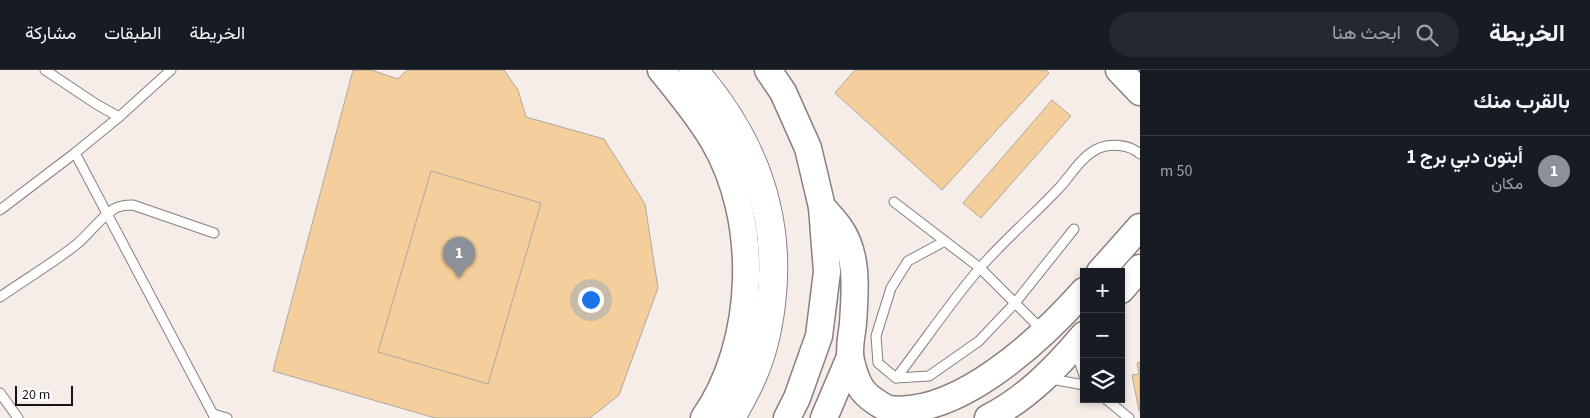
<!DOCTYPE html>
<html lang="ar">
<head>
<meta charset="utf-8">
<style>
	:root { --surface:#171b24; --page:#242831; --text:#f1f3f6; --muted:#9ea1a6; --line:#363941; --accent:#8c9099 }
	body { margin:0; font-family:"Source Sans 3",Vazirmatn,sans-serif; background:var(--page); color:var(--text); direction:rtl }
	.controls { position:absolute; right:15px; bottom:15px; display:grid; overflow:hidden; border-radius:0px; box-shadow:0 2px 8px #0003 }
	.controls button { width:45px; height:45px; display:grid; place-items:center; padding:0; border:0; border-bottom:1px solid var(--line); background:var(--surface); color:var(--text); font:25px sans-serif }
	.scale { position:absolute; left:15px; bottom:12px; width:58px; box-sizing:border-box; padding-left:5px; border:2px solid #171412; border-top:0; font-size:14px; line-height:18px; white-space:nowrap; color:#171412; -webkit-text-stroke:4px #fff; paint-order:stroke }
	.you { position:absolute; left:590px; top:229px; width:18px; height:18px; margin:-12px; border:4px solid #fff; border-radius:50%; background:#1a73e8; box-shadow:0 0 0 8px #1a73e833 }
	.badge { display:grid; place-items:center; width:32px; height:32px; border-radius:50%; background:var(--accent); color:#fff; font-size:16px; font-weight:700 }
	.pin { position:absolute; translate:-50% -41px; filter:drop-shadow(0 1px 2px #0008) }
	.pin::after { content:''; position:absolute; top:26px; width:18px; height:15px; background:inherit; clip-path:polygon(0 0,100% 0,50% 100%) }
	.list { margin:0; padding:0; list-style:none }
	h2 { display:flex; justify-content:space-between; align-items:center; height:65px; margin:0; padding:0 20px; font-size:21px }
	h2 small { font-size:16px; font-weight:400; color:var(--muted) }
	.list li { display:grid; grid-template-columns:32px 1fr auto; gap:15px; align-items:center; box-sizing:border-box; height:70px; padding:0 20px; border-top:1px solid var(--line) }
	.list b { display:block; font-size:19px; white-space:nowrap }
	.list p { margin:0; font-size:16px; white-space:nowrap; color:var(--muted) }
	.list em { font-size:16px; font-style:normal; color:var(--muted) }
	.icon { flex:none; width:28px; height:28px; fill:none; stroke:currentColor; stroke-width:2; stroke-linecap:round; stroke-linejoin:round }
	.map { position:relative; flex:none; width:1140px; height:348px; overflow:hidden; direction:ltr }
	header { display:flex; align-items:center; gap:30px; box-sizing:border-box; height:70px; padding:0 25px; background:var(--surface); border-bottom:1px solid var(--line) }
	header strong { font-size:24px }
	nav { display:flex; gap:28px; margin-inline-start:auto; font-size:18px }
	.search { width:350px; height:45px; background:var(--page); display:flex; align-items:center; gap:12px; box-sizing:border-box; padding:0 18px; border-radius:28px; color:var(--muted); font-size:19px }
	main { display:flex }
	aside { flex:1; background:var(--surface) }
	.map>svg:first-child { display:block }
	.building { fill:#f4ce9b; stroke:#ada8a1 }
	.lines { fill:none; stroke-linecap:round; stroke-linejoin:round }
	.lane-casing { stroke:#89807d; stroke-width:11 }
	.secondary-casing { stroke:#89807d; stroke-width:29 }
	.primary-casing { stroke:#89807d; stroke-width:30 }
	.lane { stroke:#fff; stroke-width:9 }
	.secondary { stroke:#fff; stroke-width:26 }
	.primary { stroke:#fff; stroke-width:28 }
</style>
</head>
<body>
<header>
<strong>الخريطة</strong>
<div class="search"><svg class="icon" aria-label="search" viewBox="0 0 24 24"><circle cx="10" cy="10" r="6"/><path d="M15 15l6 6"/></svg>ابحث هنا</div>
<nav><a>الخريطة</a><a>الطبقات</a><a>مشاركة</a></nav>
</header>
<main>
<aside>
<h2>بالقرب منك<small></small></h2>
<ul class="list">
<li><span class="badge">1</span><div><b>أبتون دبي برج 1</b><p>مكان</p></div><em>50 m</em></li>
</ul>
</aside>
<div class="map">
<svg width="1140" height="348" viewBox="0 0 1140 348">
	<rect width="100%" height="100%" fill="#f6ece8"/>
	<g class="building">
		<polygon points="353,0 371,0 398,9 407,0 504,0 518,20 526,47 604,69 645,134 658,218 619,325 590,348 435,348 273,301"/>
		<polygon points="855,0 1046,0 1049,3 942,120 835,23"/>
		<polygon points="1052,30 1071,46 981,148 963,133"/>
		<polygon points="431,101 541,133 488,314 378,282"/>
		<polygon points="1140,292 1140,341 1139,341 1132,305 1139,304 1137,293"/>
	</g>
	<g class="lines">
		<g class="lane-casing">
			<g id="lane">
				<polyline points="45,0 96,34 119,47"/>
				<polyline points="75,83 215,348"/>
				<polyline points="894,132 980,198 1042,260"/>
				<polyline points="0,140 75,83 119,47 171,0"/>
				<path d="M1074,159l-59,74 -36,38 -50,35 -33,2c28,-36 54,-75 83,-109 25,-29 55,-54 81,-82 11,-12 21,-30 37,-38 13,-6 32,-5 43,5"/>
				<path d="M0,227c26,-18 53,-34 77,-53 12,-10 25,-28 37,-35 6,-4 13,-4 19,-4l81,28"/>
				<polyline points="1076,282 1084,305"/>
				<polyline points="896,308 878,293 876,266 891,218 908,191 945,171"/>
				<polyline points="1051,309 1084,315"/>
				<polyline points="0,323 18,348"/>
				<polyline points="1106,329 1129,348"/>
				<polyline points="213,344 227,348"/>
			</g>
		</g>
		<g class="secondary-casing">
			<g id="secondary">
				<path d="M661,0c18,22 37,45 52,70 47,79 44,202 -9,278"/>
				<polyline points="768,0 783,22 808,78 822,137 827,202 819,266 797,328 787,348"/>
				<polyline points="1119,0 1140,22"/>
				<path d="M822,137c6,7 12,13 17,20 20,27 16,65 14,96 -1,12 -5,26 -2,38 6,26 12,35 37,48 71,9 155,-72 196,-118"/>
				<polyline points="1100,202 1140,157"/>
				<polyline points="1121,220 1140,198"/>
				<polyline points="824,348 850,287"/>
				<path d="M988,348c39,-20 68,-50 96,-83"/>
			</g>
		</g>
		<g class="primary-casing">
			<path id="primary" d="M693,0c60,68 89,144 78,234 -3,25 -9,51 -19,73 -6,14 -14,28 -21,41"/>
		</g>
		<use href="#lane" class="lane"/>
		<use href="#secondary" class="secondary"/>
		<use href="#primary" class="primary"/>
	</g>
</svg>
<div class="controls">
<button>+</button>
<button>−</button>
<button><svg class="icon" aria-label="layers" viewBox="0 0 24 24"><path d="M12 4l9 5-9 5-9-5zM3 14l9 5 9-5"/></svg></button>
</div>
<div class="scale">20 m</div>
<div class="you"></div>
<div class="pin badge" style="left:459px;top:208px">1</div>
</div>
</main>
</body>
</html>
